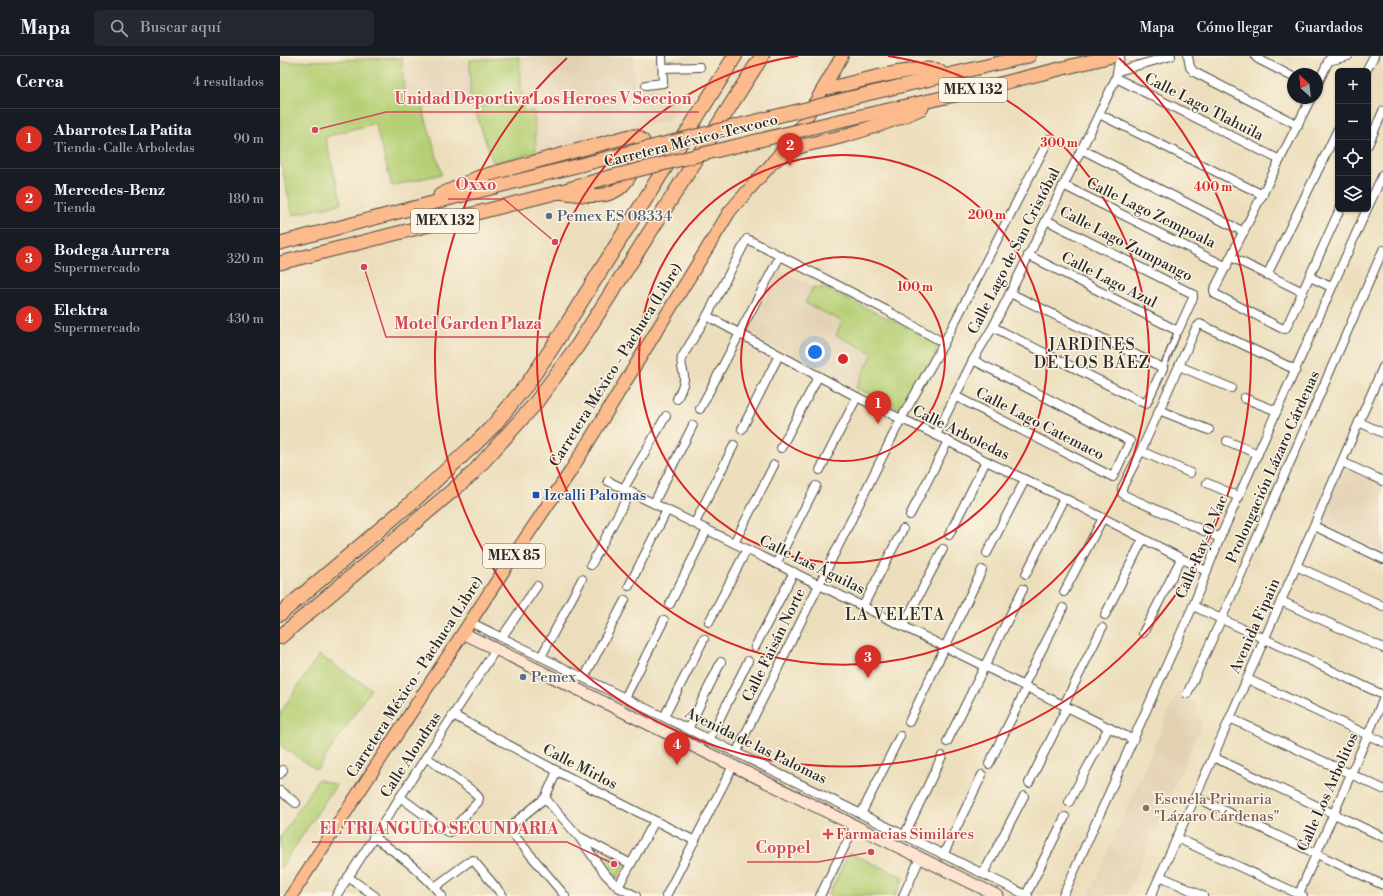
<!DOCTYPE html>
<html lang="es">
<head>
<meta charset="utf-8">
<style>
	:root { --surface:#171b24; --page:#242831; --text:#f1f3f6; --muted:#9ea1a6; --line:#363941; --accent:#d93025 }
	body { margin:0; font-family:"Libre Bodoni",serif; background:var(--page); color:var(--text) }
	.controls { position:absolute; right:12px; top:12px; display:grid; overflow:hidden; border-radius:6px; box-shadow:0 1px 3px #0004 }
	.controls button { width:36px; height:36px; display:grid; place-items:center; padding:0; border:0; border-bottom:1px solid var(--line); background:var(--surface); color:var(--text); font:20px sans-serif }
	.compass { position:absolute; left:1007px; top:12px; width:36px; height:36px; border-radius:50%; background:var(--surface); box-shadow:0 1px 3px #0004; rotate:333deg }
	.you { position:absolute; left:535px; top:296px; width:14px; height:14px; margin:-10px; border:3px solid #fff; border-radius:50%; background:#1a73e8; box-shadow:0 0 0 6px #1a73e833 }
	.badge { display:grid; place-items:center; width:26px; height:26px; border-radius:50%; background:var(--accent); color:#fff; font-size:13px; font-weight:700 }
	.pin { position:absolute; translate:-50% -33px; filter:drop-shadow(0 1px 2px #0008) }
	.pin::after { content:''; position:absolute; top:21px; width:14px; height:12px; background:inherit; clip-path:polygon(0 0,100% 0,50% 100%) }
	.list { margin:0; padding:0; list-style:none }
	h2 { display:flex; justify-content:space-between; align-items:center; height:52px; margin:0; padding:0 16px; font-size:17px }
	h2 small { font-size:13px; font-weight:400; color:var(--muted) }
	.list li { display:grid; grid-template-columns:26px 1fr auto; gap:12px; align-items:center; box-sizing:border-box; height:60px; padding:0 16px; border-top:1px solid var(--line) }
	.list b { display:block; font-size:15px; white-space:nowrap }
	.list p { margin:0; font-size:13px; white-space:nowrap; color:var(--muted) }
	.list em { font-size:13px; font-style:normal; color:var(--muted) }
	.icon { flex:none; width:22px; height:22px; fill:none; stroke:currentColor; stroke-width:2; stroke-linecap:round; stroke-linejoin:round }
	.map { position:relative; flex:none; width:1103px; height:840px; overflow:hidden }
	header { display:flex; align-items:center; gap:24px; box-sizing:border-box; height:56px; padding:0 20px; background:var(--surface); border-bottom:1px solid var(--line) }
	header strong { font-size:19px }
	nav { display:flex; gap:22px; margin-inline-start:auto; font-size:14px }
	.search { width:280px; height:36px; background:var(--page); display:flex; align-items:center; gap:10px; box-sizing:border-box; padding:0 14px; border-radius:6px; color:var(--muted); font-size:15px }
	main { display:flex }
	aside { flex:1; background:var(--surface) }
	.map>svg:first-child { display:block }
	.built { fill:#e3d1b4 }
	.green { fill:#b5cf74; stroke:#707d50 }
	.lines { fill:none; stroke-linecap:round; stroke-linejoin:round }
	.pedestrian-casing { stroke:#484641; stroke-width:8 }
	.minor-casing { stroke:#484641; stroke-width:10 }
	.secondary-casing { stroke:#484641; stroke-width:13 }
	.primary-casing { stroke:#484641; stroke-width:14 }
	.trunk-casing { stroke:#484641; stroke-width:15 }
	.motorway-casing { stroke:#484641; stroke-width:16 }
	.pedestrian { stroke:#fff; stroke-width:5.5 }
	.minor { stroke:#fff; stroke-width:8 }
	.secondary { stroke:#fde4d1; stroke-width:11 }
	.primary { stroke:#fbbb8d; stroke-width:12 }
	.trunk { stroke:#fbbb8d; stroke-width:13 }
	.motorway { stroke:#fbbb8d; stroke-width:14 }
	.trunk-bridge-casing { stroke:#484641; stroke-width:15; stroke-linecap:butt }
	.trunk-bridge { stroke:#fbbb8d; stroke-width:13 }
	.ring { fill:none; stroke:#d62828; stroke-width:2 }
	.service-dot { fill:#5c6f8a; stroke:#fcf5e5; stroke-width:1.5 }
	.transit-dot { fill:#1a4fb4; stroke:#fcf5e5; stroke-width:1.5 }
	.education-dot { fill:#8d6e63; stroke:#fcf5e5; stroke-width:1.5 }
	.health-dot { fill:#e0444e; stroke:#fcf5e5; stroke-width:1.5 }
	.labels { text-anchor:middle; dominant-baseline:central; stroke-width:3; stroke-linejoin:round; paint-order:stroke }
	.shield { fill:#fcf5e5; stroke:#6a6863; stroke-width:1 }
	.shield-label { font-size:14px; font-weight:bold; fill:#2b2b2b }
	.street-label { font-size:15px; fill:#2b2b2b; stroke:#fcf5e5 }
	.service-label { font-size:15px; fill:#4e5e75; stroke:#fcf5e5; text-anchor:start }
	.transit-label { font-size:15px; fill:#164399; stroke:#fcf5e5; text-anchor:start }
	.education-label { font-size:15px; fill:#785e54; stroke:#fcf5e5; text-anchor:start }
	.health-label { font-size:15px; fill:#be3a42; stroke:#fcf5e5; text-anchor:start }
	.neighbourhood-label { font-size:16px; letter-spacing:1px; fill:#2b2b2b; stroke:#fcf5e5 }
	.centre { fill:#d62828; stroke:#fcf5e5; stroke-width:2 }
	.ring-label { font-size:12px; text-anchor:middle; font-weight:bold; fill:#d62828; stroke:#fcf5e5; stroke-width:3; stroke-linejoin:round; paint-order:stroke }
	.leader { fill:none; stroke:#d1495b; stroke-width:1.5 }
	.callout-dot { fill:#d1495b; stroke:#fcf5e5; stroke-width:1.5 }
	.callout-label { font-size:16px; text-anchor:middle; font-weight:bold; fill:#d1495b; stroke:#fcf5e5; stroke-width:3; stroke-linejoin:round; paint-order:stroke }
</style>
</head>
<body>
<header>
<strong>Mapa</strong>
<div class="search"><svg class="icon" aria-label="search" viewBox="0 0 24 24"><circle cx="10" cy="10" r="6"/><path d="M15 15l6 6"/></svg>Buscar aquí</div>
<nav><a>Mapa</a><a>Cómo llegar</a><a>Guardados</a></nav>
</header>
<main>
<aside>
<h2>Cerca<small>4 resultados</small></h2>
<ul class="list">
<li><span class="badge">1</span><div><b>Abarrotes La Patita</b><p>Tienda · Calle Arboledas</p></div><em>90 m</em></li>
<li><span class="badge">2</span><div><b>Mercedes-Benz</b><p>Tienda</p></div><em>180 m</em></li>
<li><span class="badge">3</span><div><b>Bodega Aurrera</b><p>Supermercado</p></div><em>320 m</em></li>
<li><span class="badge">4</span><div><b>Elektra</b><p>Supermercado</p></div><em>430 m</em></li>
</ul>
</aside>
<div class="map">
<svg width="1103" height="840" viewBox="0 0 1103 840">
	<rect width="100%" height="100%" fill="#fcf5e5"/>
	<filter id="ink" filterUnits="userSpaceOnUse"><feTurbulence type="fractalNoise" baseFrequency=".025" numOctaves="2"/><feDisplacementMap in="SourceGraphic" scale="8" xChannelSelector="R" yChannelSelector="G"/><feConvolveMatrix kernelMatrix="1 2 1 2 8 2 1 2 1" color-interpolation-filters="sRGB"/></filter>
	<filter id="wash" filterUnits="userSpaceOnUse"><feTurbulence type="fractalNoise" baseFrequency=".012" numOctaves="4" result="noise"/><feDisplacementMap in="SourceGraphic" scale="16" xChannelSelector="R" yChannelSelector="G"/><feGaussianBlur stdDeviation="0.9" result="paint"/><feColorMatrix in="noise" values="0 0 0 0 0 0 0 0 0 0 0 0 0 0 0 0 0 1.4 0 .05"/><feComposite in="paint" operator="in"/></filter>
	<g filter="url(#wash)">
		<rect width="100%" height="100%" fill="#ecdebc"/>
		<g class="built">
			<polygon points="268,0 353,0 355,33 376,32 376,35 410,33 389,64 256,97 254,56 243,56 239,1"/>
			<polygon points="190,4 190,40 143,54 141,47 124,47 122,6"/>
			<polygon points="500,214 533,231 525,247 562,266 556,279 593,297 576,332 467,277"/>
			<polygon points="1062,411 1103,429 1103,496 1037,466"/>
			<polygon points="898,635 918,650 914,660 923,665 846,840 809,840"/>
		</g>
		<g class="green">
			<polygon points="239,1 243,56 254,55 256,97 213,107 190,40 190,4"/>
			<polygon points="122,2 124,47 141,47 162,118 112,130 95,67 45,81 62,147 13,159 0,105 0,6"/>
			<polygon points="533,231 544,232 660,287 625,355 576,332 593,297 556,279 562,265 525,247"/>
			<polygon points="39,599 91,633 37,714 0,689 0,657"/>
			<polygon points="38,723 56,729 0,813 0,782"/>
			<polygon points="315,793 345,809 337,822"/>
			<polygon points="569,797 624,821 615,840 548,840"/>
		</g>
	</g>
	<g filter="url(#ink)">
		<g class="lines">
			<g class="pedestrian-casing">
				<polyline id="pedestrian" points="883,312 898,275"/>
			</g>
			<g class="minor-casing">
				<g id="minor">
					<polyline points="908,0 910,11 914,16 1018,69"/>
					<polyline points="975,0 978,3 1013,21"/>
					<polyline points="1048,5 1068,0"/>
					<polyline points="383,12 420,11"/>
					<polyline points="838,15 891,0"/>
					<polyline points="1086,15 1094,0"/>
					<polyline points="836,22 1000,104"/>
					<polyline points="366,29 383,27 382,0"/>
					<polyline points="1037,29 1051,0"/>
					<polyline points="1031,42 934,234 935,238 1001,272 1005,273 1007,270 1060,153"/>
					<polyline points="819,58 983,139"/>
					<polyline points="1088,89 1103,55"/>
					<polyline points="801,93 964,176"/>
					<polyline points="783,129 947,211"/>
					<polyline points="1088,151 1103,118"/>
					<polyline points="748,199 898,275 913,242 913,238 766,164"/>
					<polyline points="951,201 1023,236"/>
					<polyline points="987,219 1058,73"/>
					<polyline points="1030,221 1051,231"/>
					<polyline points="427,260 577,341 621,363 631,367 656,379 706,405 784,442 926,515"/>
					<polyline points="713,271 866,348 883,312 730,237"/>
					<polyline points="462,272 500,200"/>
					<polyline points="899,310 951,332"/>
					<polyline points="675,340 833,421 850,385 693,304"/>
					<polyline points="964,342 997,355"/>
					<path d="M397,343c3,-7 8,-15 7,-23 -1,-6 -4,-13 -2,-19l25,-41 40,-77 139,71 58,33"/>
					<polyline points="420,353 460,277"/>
					<polyline points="879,354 929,374"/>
					<polyline points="1079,366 1103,377"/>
					<polyline points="462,373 499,299"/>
					<polyline points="656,379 693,304 713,271 730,237 819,58 836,22 840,0"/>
					<polyline points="947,385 978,398"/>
					<polyline points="501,392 538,321"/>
					<polyline points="861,395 910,417"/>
					<polyline points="1062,406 1103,425"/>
					<polyline points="540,414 577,341"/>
					<polyline points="328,425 852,683"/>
					<polyline points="927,427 959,441"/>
					<polyline points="344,432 386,360"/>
					<polyline points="374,447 413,369"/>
					<polyline points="630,459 668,385"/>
					<polyline points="415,467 454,389"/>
					<polyline points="1034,470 1103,503"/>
					<polyline points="669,479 706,405"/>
					<polyline points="940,482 846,440 842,437 842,432 861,395 916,272 920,268 1016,314"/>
					<polyline points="454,487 494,409"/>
					<polyline points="707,497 745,424"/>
					<polyline points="496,508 536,430"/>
					<polyline points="311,509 350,436"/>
					<polyline points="1016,510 1103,550"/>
					<polyline points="746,518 784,442"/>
					<polyline points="349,530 387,454"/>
					<polyline points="784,536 823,462"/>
					<polyline points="1001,545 1103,592"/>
					<polyline points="390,548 427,474"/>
					<polyline points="583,550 623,473"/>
					<polyline points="913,550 985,583 1103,639"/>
					<polyline points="825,559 863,483"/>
					<polyline points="190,566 748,840"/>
					<polyline points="429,566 467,493"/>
					<polyline points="623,570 663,493"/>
					<polyline points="863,577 901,503"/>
					<polyline points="222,581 257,530"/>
					<polyline points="475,591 514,516"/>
					<polyline points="261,601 302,523"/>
					<polyline points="304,622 345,544"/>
					<polyline points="967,623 1103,686"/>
					<polyline points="744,629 783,552"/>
					<polyline points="907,638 941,564 1103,194"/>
					<polyline points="345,642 384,564"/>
					<polyline points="784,649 822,572"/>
					<polyline points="173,659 277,715 415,785"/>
					<polyline points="384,661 424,583"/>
					<polyline points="950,662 1103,733"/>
					<polyline points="629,666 702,514"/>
					<polyline points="408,673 441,606"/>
					<polyline points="429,684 468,605"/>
					<polyline points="667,686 743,533"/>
					<polyline points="456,697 621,363 664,287 769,83"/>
					<polyline points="933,701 1103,781"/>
					<polyline points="709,708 747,631"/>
					<polyline points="277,715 265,742 233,768 231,772 233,778 285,840"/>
					<polyline points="0,718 3,714"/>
					<polyline points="749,727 787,651"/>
					<polyline points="0,735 16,747"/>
					<polyline points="120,741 166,775 170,776 198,746 199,742 194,736 146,701"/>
					<polyline points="915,741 1103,829"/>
					<polyline points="265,742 299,781 325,818 338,831 356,840"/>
					<polyline points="789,746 829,671"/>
					<polyline points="581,758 620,680"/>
					<polyline points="624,780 662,700"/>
					<path d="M93,781c26,17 50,35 69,59"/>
					<polyline points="302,782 351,808"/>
					<polyline points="897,782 1023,840"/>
					<polyline points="663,799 702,719"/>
					<polyline points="703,818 744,740"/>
					<polyline points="880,820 923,840"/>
					<polyline points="68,821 95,840"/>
					<polyline points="155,831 187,807 193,804 223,840"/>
					<polyline points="338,831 375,765"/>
					<polyline points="746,839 785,761"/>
					<polyline points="56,840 216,593"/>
					<polyline points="386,840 453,710"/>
					<polyline points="540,840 575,770"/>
					<polyline points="623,840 640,802"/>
					<polyline points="783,840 913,550 940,482 1087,153"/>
					<polyline points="871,840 933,701 1103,311"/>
					<polyline points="1018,840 1103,644"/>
				</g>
			</g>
			<g class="secondary-casing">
				<polyline id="secondary" points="183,577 718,840"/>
			</g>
			<g class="primary-casing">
				<polyline id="primary" points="11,840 230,505 290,416 450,155 494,105 523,67 562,0"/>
			</g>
			<g class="trunk-casing">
				<g id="trunk">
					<path d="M544,32l10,-1c19,-4 87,-23 103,-17 3,1 4,3 6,6"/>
					<polyline points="570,42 749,0"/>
					<polyline points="554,66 675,39 832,0"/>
					<path d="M494,105c21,-18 42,-17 66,-24 28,-8 56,-17 82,-29"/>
					<path d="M160,139l39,-18 151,-41h6l7,5c3,9 -3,16 -7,23 -4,7 -7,15 -13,21 -15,17 -45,9 -65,7"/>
					<polyline points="0,187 156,146 347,97"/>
					<polyline points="0,207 275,137 329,121"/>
				</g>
			</g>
			<g class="motorway-casing">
				<g id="motorway">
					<polyline points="0,558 131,447 197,386 214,369 248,327 272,292 455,0"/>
					<polyline points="0,581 192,418 254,349 298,289 482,0"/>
				</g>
			</g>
			<use href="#pedestrian" class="pedestrian"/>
			<use href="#minor" class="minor"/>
			<use href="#secondary" class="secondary"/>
			<use href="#primary" class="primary"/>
			<use href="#trunk" class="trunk"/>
			<use href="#motorway" class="motorway"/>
			<g class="trunk-bridge-casing">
				<g id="trunk-bridge">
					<polyline points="347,97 570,42"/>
					<polyline points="329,121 554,66"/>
				</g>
			</g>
			<use href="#trunk-bridge" class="trunk-bridge"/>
		</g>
	</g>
	<g class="ring">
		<circle cx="563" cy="303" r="102"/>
		<circle cx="563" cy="303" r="204"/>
		<path d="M608 0A306 306 0 1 1 518 0"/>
		<path d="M839 2A408 408 0 1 1 287 2"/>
	</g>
	<g class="service-dot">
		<circle cx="269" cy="160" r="4"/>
		<circle cx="243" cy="621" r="4"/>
	</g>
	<rect class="transit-dot" x="252" y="435" width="8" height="8" rx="2"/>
	<circle class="education-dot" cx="866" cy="752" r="4"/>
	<path class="health-dot" d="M546 772h4v4h4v4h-4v4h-4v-4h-4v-4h4z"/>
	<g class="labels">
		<g class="shield">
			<rect x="659" y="22" width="68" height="24" rx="3"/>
			<rect x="131" y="153" width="68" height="24" rx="3"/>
			<rect x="203" y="488" width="62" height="24" rx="3"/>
		</g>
		<g class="shield-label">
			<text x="693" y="34">MEX 132</text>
			<text x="165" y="165">MEX 132</text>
			<text x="234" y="500">MEX 85</text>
		</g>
		<g class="street-label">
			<text transform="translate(924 51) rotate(27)">Calle Lago Tlahuila</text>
			<text transform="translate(411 85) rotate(-14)">Carretera México-Texcoco</text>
			<text transform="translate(871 157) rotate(26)">Calle Lago Zempoala</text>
			<text transform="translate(846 188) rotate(27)">Calle Lago Zumpango</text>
			<text transform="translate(734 195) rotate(-63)">Calle Lago de San Cristóbal</text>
			<text transform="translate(829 224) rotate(27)">Calle Lago Azul</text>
			<text transform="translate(336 309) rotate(-58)">Carretera México - Pachuca (Libre)</text>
			<text transform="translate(760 368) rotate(27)">Calle Lago Catemaco</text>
			<text transform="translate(681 377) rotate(26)">Calle Arboledas</text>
			<text transform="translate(993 411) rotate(-66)">Prolongación Lázaro Cárdenas</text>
			<text transform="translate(922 491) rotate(-67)">Calle Ray-O-Vac</text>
			<text transform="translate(532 509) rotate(26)">Calle Las Águilas</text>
			<text transform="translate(975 570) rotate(-66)">Avenida Fipain</text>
			<text transform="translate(494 589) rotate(-64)">Calle Faisán Norte</text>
			<text transform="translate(135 621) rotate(-57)">Carretera México - Pachuca (Libre)</text>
			<text transform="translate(476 690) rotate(26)">Avenida de las Palomas</text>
			<text transform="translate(131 699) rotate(-57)">Calle Alondras</text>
			<text transform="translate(300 711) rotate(27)">Calle Mirlos</text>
			<text transform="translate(1048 736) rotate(-66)">Calle Los Arbolitos</text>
		</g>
		<g class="service-label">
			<text x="277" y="160">Pemex ES 08334</text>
			<text x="251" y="621">Pemex</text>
		</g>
		<g class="transit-label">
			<text x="264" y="439">Izcalli Palomas</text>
		</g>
		<g class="education-label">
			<text x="874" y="743">Escuela Primaria<tspan x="874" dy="17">"Lázaro Cárdenas"</tspan></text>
		</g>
		<g class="health-label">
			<text x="556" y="778">Farmacias Similares</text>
		</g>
		<g class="neighbourhood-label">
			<text x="812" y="289">JARDINES<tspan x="812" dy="18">DE LOS BÁEZ</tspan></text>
			<text x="615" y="559">LA VELETA</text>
		</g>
	</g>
	<circle cx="563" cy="303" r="6" class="centre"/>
	<g class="ring-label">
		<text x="779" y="91">300 m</text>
		<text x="933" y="135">400 m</text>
		<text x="707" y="163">200 m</text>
		<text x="635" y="235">100 m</text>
	</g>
	<path class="leader" d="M35 74L106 56H419M275 186L224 143H168M84 211L106 281H270M334 808L287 786H32M591 796L538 806H467"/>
	<g class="callout-dot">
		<circle cx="35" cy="74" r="4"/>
		<circle cx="275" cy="186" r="4"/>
		<circle cx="84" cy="211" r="4"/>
		<circle cx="334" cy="808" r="4"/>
		<circle cx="591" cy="796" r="4"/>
	</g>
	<g class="callout-label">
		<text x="263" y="48">Unidad Deportiva Los Heroes V Seccion</text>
		<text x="196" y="134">Oxxo</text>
		<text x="188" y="273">Motel Garden Plaza</text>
		<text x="159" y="778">EL TRIANGULO SECUNDARIA</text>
		<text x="503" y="797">Coppel</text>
	</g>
</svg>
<div class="controls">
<button>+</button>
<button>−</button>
<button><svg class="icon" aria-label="locate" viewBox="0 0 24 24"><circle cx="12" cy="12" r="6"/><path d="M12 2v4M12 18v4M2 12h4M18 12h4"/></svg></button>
<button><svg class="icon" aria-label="layers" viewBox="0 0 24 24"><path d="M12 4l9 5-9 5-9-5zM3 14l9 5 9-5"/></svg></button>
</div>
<svg class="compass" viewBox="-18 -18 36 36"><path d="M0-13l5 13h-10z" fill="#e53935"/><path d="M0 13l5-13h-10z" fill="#9ea1a6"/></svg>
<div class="you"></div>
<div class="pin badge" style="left:598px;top:368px">1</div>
<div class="pin badge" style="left:510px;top:110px">2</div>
<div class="pin badge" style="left:588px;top:622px">3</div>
<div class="pin badge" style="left:397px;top:709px">4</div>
</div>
</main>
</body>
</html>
